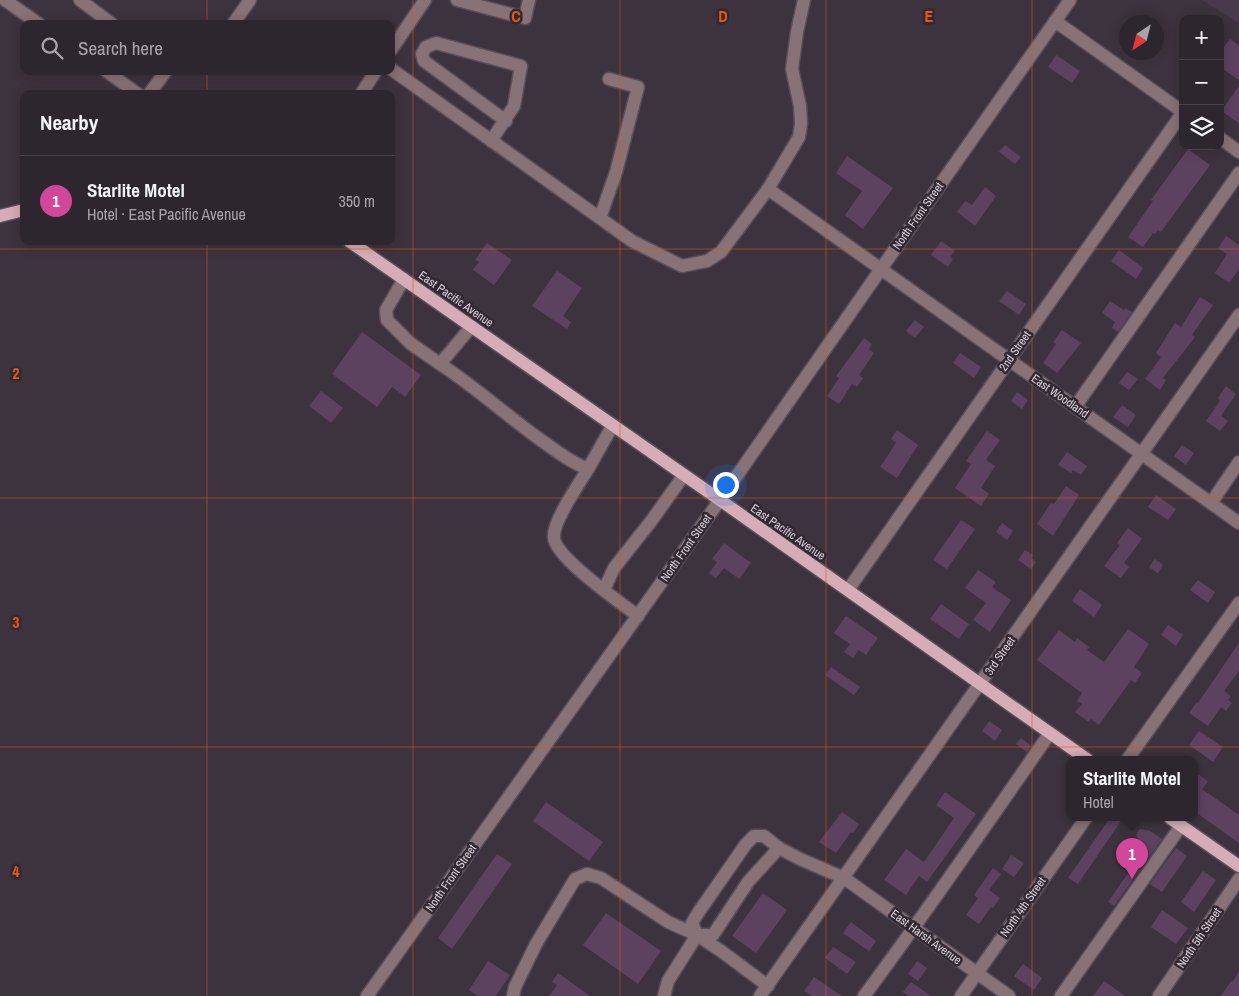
<!DOCTYPE html>
<html lang="en">
<head>
<meta charset="utf-8">
<style>
	:root { --surface:#2e262e; --page:#362e36; --text:#f1f3f6; --muted:#a7a5aa; --line:#49434a; --accent:#95b2f1 }
	body { margin:0; font-family:"Archivo Narrow",sans-serif; background:var(--page); color:var(--text) }
	.controls { position:absolute; right:15px; top:15px; display:grid; overflow:hidden; border-radius:10px; box-shadow:0 2px 12px #0003 }
	.controls button { width:45px; height:45px; display:grid; place-items:center; padding:0; border:0; border-bottom:1px solid var(--line); background:var(--surface); color:var(--text); font:25px sans-serif }
	.compass { position:absolute; left:1119px; top:15px; width:45px; height:45px; border-radius:50%; background:var(--surface); box-shadow:0 2px 12px #0003; rotate:215deg }
	.you { position:absolute; left:725px; top:484px; width:18px; height:18px; margin:-12px; border:4px solid #fff; border-radius:50%; background:#1a73e8; box-shadow:0 0 0 8px #1a73e833 }
	.badge { display:grid; place-items:center; width:32px; height:32px; border-radius:50%; background:var(--accent); color:#fff; font-size:16px; font-weight:700 }
	.pin { position:absolute; translate:-50% -41px; filter:drop-shadow(0 1px 2px #0008) }
	.pin::after { content:''; position:absolute; top:26px; width:18px; height:15px; background:inherit; clip-path:polygon(0 0,100% 0,50% 100%) }
	.popup { position:absolute; left:1066px; top:756px; width:132px; height:65px; box-sizing:border-box; display:grid; place-content:center; border-radius:10px; background:var(--surface); filter:drop-shadow(0 1px 4px #0005); font-size:16px; white-space:nowrap; color:var(--muted) }
	.popup b { font-size:19px; color:var(--text) }
	.popup::after { content:''; position:absolute; left:50%; top:100%; margin-left:-10px; border:10px solid transparent; border-top-color:var(--surface) }
	.list { margin:0; padding:0; list-style:none }
	h2 { display:flex; justify-content:space-between; align-items:center; height:65px; margin:0; padding:0 20px; font-size:21px }
	h2 small { font-size:16px; font-weight:400; color:var(--muted) }
	.list li { display:grid; grid-template-columns:32px 1fr auto; gap:15px; align-items:center; box-sizing:border-box; height:90px; padding:0 20px; border-top:1px solid var(--line) }
	.list b { display:block; font-size:19px; white-space:nowrap }
	.list p { margin:0; font-size:16px; white-space:nowrap; color:var(--muted) }
	.list em { font-size:16px; font-style:normal; color:var(--muted) }
	.icon { flex:none; width:28px; height:28px; fill:none; stroke:currentColor; stroke-width:2; stroke-linecap:round; stroke-linejoin:round }
	.map { position:relative; flex:none; width:1239px; height:996px; overflow:hidden }
	.search { position:absolute; background:var(--surface); box-shadow:0 2px 12px #0003; left:20px; top:20px; width:375px; height:55px; display:flex; align-items:center; gap:12px; box-sizing:border-box; padding:0 18px; border-radius:10px; color:var(--muted); font-size:19px }
	.panel { position:absolute; background:var(--surface); box-shadow:0 2px 12px #0003; left:20px; top:90px; width:375px; height:155px; border-radius:10px }
	.map>svg:first-child { display:block }
	.built { fill:#493a4b }
	.building { fill:#5d4260 }
	.lines { fill:none; stroke-linecap:round; stroke-linejoin:round }
	.minor-casing { stroke:#594f5a; stroke-width:15 }
	.major-casing { stroke:#594f5a; stroke-width:15 }
	.minor { stroke:#867277; stroke-width:12 }
	.major { stroke:#d5acb7; stroke-width:12 }
	.grid { fill:none; stroke:#e8590c; stroke-width:1; stroke-opacity:0.55 }
	.labels { text-anchor:middle; dominant-baseline:central; stroke-width:5; stroke-linejoin:round; paint-order:stroke }
	.street-label { font-size:12px; fill:#d8d1d8; stroke:#332934 }
	.grid-label { font-size:16px; text-anchor:middle; font-weight:bold; fill:#e8590c; stroke:#332934; stroke-width:5; stroke-linejoin:round; paint-order:stroke }
</style>
</head>
<body>
<div class="map">
<svg width="1239" height="996" viewBox="0 0 1239 996">
	<rect width="100%" height="100%" fill="#3d333e"/>
	<polygon class="built" points="1202,0 1239,0 1239,23"/>
	<g class="building">
		<polygon points="1230,39 1239,46 1239,80 1220,67 1220,52"/>
		<polygon points="1056,55 1080,71 1072,83 1048,67"/>
		<polygon points="1239,86 1239,123 1221,111"/>
		<polygon points="1005,145 1021,157 1015,164 999,152"/>
		<polygon points="1188,149 1210,165 1161,232 1158,230 1155,234 1153,233 1143,247 1128,237 1153,201 1151,200"/>
		<polygon points="847,156 893,188 863,229 845,215 862,191 836,173"/>
		<polygon points="985,187 996,196 975,226 957,212 965,201 972,205"/>
		<polygon points="1226,236 1239,245 1239,269 1229,283 1215,273 1227,254 1218,248"/>
		<polygon points="941,241 955,251 950,257 953,259 948,267 931,255"/>
		<polygon points="487,243 512,260 494,285 473,270 479,262 475,260"/>
		<polygon points="1119,250 1143,268 1136,279 1111,261"/>
		<polygon points="557,271 582,288 563,316 571,322 567,329 532,306"/>
		<polygon points="1007,291 1026,304 1019,315 999,301"/>
		<polygon points="1200,297 1213,305 1192,335 1195,337 1163,378 1166,380 1160,390 1145,379 1161,357 1156,353 1175,323 1181,327"/>
		<polygon points="1110,301 1124,310 1125,308 1132,312 1118,332 1112,328 1115,322 1102,313"/>
		<polygon points="915,320 924,327 915,338 906,331"/>
		<polygon points="1062,330 1081,343 1057,373 1043,363 1056,344 1053,342"/>
		<polygon points="362,332 421,375 405,397 392,387 377,407 332,374"/>
		<polygon points="864,338 872,344 869,349 874,353 859,375 863,378 857,387 852,384 839,404 827,396 839,378 836,376"/>
		<polygon points="960,353 981,367 974,378 953,363"/>
		<polygon points="1127,372 1138,379 1129,390 1119,383"/>
		<polygon points="1226,386 1236,394 1221,416 1228,421 1220,431 1206,421 1220,401 1218,398"/>
		<polygon points="321,391 343,408 331,423 309,406"/>
		<polygon points="1017,392 1028,400 1022,409 1011,401"/>
		<polygon points="1122,405 1136,415 1128,427 1113,417"/>
		<polygon points="897,430 918,445 897,478 880,467 896,443 891,439"/>
		<polygon points="987,431 1000,440 986,460 995,466 981,488 989,494 981,506 955,488 971,464 966,461"/>
		<polygon points="1182,445 1194,453 1186,465 1174,456"/>
		<polygon points="1067,452 1087,466 1081,475 1073,470 1071,473 1058,465"/>
		<polygon points="1066,486 1079,495 1053,536 1037,524 1051,503 1054,504"/>
		<polygon points="1156,495 1176,509 1168,520 1148,507"/>
		<polygon points="961,520 975,529 947,569 933,560"/>
		<polygon points="1002,523 1013,531 1007,540 996,532"/>
		<polygon points="1128,528 1142,539 1124,563 1129,567 1121,578 1104,566 1120,545 1117,543"/>
		<polygon points="724,543 751,563 739,579 724,568 716,578 709,573 717,562 712,559"/>
		<polygon points="1025,550 1033,555 1031,558 1036,562 1031,569 1018,560"/>
		<polygon points="1155,559 1163,565 1158,573 1149,567"/>
		<polygon points="978,570 996,582 992,587 1011,600 990,632 973,620 986,603 965,588"/>
		<polygon points="1198,580 1215,592 1208,603 1190,590"/>
		<polygon points="1080,589 1102,605 1094,617 1072,601"/>
		<polygon points="941,604 969,624 959,639 930,619"/>
		<polygon points="846,616 878,638 866,655 859,650 853,658 844,652 850,644 834,633"/>
		<polygon points="1168,625 1183,635 1176,646 1161,635"/>
		<polygon points="1128,629 1149,644 1134,667 1142,673 1135,683 1131,680 1099,725 1091,719 1089,722 1075,712 1082,704 1077,701 1082,693 1037,660 1059,630 1075,642 1077,638 1089,647 1087,650 1104,662"/>
		<polygon points="1239,643 1239,671 1224,691 1231,696 1228,700 1232,703 1226,711 1221,707 1208,726 1189,713 1197,702 1198,703"/>
		<polygon points="831,667 860,687 854,695 825,675"/>
		<polygon points="989,721 1002,730 995,741 982,731"/>
		<polygon points="1199,731 1223,747 1213,762 1189,745"/>
		<polygon points="1021,738 1031,746 1027,752 1016,744"/>
		<polygon points="1194,772 1208,781 1202,789 1239,815 1239,843 1194,811"/>
		<polygon points="945,792 976,814 927,882 919,876 906,895 884,880 906,849 924,862 954,818 936,805"/>
		<polygon points="546,802 603,842 589,861 533,821"/>
		<polygon points="842,812 859,824 853,833 851,832 836,853 819,842"/>
		<polygon points="1110,818 1123,818 1078,884 1068,878"/>
		<polygon points="1140,829 1150,831 1162,839 1114,906 1108,902 1140,856 1135,853 1141,843 1136,835"/>
		<polygon points="1176,848 1187,856 1162,892 1150,884"/>
		<polygon points="497,854 512,864 452,949 438,938"/>
		<polygon points="1011,855 1024,863 1014,877 1002,869"/>
		<polygon points="993,868 1001,874 989,890 1000,898 993,908 991,907 979,924 966,915 978,898 974,895"/>
		<polygon points="1203,871 1216,880 1194,912 1181,902"/>
		<polygon points="763,893 787,910 756,953 732,936"/>
		<polygon points="1162,910 1188,928 1176,944 1151,927"/>
		<polygon points="606,913 661,951 638,984 583,945"/>
		<polygon points="851,922 876,941 869,951 843,933"/>
		<polygon points="833,947 856,962 847,974 825,958"/>
		<polygon points="488,961 510,975 496,996 478,996 469,990"/>
		<polygon points="917,961 927,968 918,981 908,974"/>
		<polygon points="1023,964 1042,978 1034,990 1014,976"/>
		<polygon points="1239,972 1239,996 1221,996 1231,981 1232,982"/>
		<polygon points="558,973 590,996 549,996 557,985 552,982"/>
		<polygon points="814,977 842,996 812,996 804,991"/>
		<polygon points="1104,981 1125,996 1093,996"/>
		<polygon points="911,982 931,996 908,996 903,992"/>
	</g>
	<g class="lines">
		<g class="minor-casing">
			<g id="minor">
				<polyline points="5,0 39,24"/>
				<polyline points="80,0 112,24"/>
				<polyline points="457,0 525,18 529,0"/>
				<polyline points="233,24 250,0"/>
				<polyline points="391,50 425,0"/>
				<polyline points="391,69 632,241 682,266 707,261 721,252 768,189 799,137 801,124 800,106 792,69 797,32 804,0"/>
				<polyline points="106,71 138,94"/>
				<polyline points="149,94 166,71"/>
				<polyline points="361,94 376,71"/>
				<polyline points="1220,138 1239,152"/>
				<polyline points="491,141 514,106 521,66 436,43 426,47 422,54 424,61 506,121"/>
				<polyline points="768,189 1239,523"/>
				<polyline points="600,218 616,172 638,87 609,79"/>
				<polyline points="404,279 386,310 387,320 410,343 440,364"/>
				<path d="M471,327l-31,37c37,24 69,54 105,79 14,10 27,20 43,26l25,-44"/>
				<polyline points="1075,407 1239,173"/>
				<path d="M588,469c-9,15 -36,53 -34,69 2,20 67,65 84,78"/>
				<polyline points="1211,503 1239,462"/>
				<polyline points="604,590 614,568 652,520 684,475"/>
				<polyline points="848,590 1183,112 1055,21"/>
				<polyline points="1127,760 1239,603"/>
				<polyline points="697,935 692,923 698,913 746,844 754,836 764,836 779,848 800,859 844,878 1009,996"/>
				<polyline points="697,935 713,935 748,882 779,848"/>
				<polyline points="367,996 720,500 881,269 1070,0"/>
				<polyline points="513,996 515,987 536,944 575,879 587,874 601,878 668,922 697,935 721,951 768,986"/>
				<polyline points="664,996 668,981 697,935"/>
				<polyline points="760,996 1239,315"/>
				<path d="M864,996c64,-86 125,-175 186,-263"/>
				<polyline points="961,996 1086,818"/>
				<polyline points="1061,996 1181,826"/>
				<polyline points="1159,996 1239,879"/>
			</g>
		</g>
		<g class="major-casing">
			<g id="major">
				<polyline points="0,216 24,210"/>
				<polyline points="349,241 720,500 1088,760"/>
				<polyline points="1170,818 1239,866"/>
			</g>
		</g>
		<use href="#minor" class="minor"/>
		<use href="#major" class="major"/>
	</g>
	<path class="grid" d="M207,0v24M413,0v996M620,0v996M826,0v996M1032,0v996M207,71v23M207,241v755M0,249h1239M0,498h1239M0,747h1239"/>
	<g class="labels">
		<g class="street-label">
			<text transform="translate(918 216) rotate(-55)">North Front Street</text>
			<text transform="translate(456 299) rotate(35)">East Pacific Avenue</text>
			<text transform="translate(1015 351) rotate(-55)">2nd Street</text>
			<text transform="translate(1060 396) rotate(35)">East Woodland</text>
			<text transform="translate(788 532) rotate(35)">East Pacific Avenue</text>
			<text transform="translate(686 548) rotate(-55)">North Front Street</text>
			<text transform="translate(1000 656) rotate(-55)">3rd Street</text>
			<text transform="translate(451 878) rotate(-55)">North Front Street</text>
			<text transform="translate(1023 907) rotate(-55)">North 4th Street</text>
			<text transform="translate(926 937) rotate(36)">East Harsh Avenue</text>
			<text transform="translate(1199 938) rotate(-56)">North 5th Street</text>
		</g>
	</g>
	<g class="grid-label">
		<text x="516" y="22">C</text>
		<text x="723" y="22">D</text>
		<text x="929" y="22">E</text>
		<text x="16" y="379">2</text>
		<text x="16" y="628">3</text>
		<text x="16" y="877">4</text>
	</g>
</svg>
<div class="controls">
<button>+</button>
<button>−</button>
<button><svg class="icon" aria-label="layers" viewBox="0 0 24 24"><path d="M12 4l9 5-9 5-9-5zM3 14l9 5 9-5"/></svg></button>
</div>
<svg class="compass" viewBox="-18 -18 36 36"><path d="M0-13l5 13h-10z" fill="#e53935"/><path d="M0 13l5-13h-10z" fill="#a7a5aa"/></svg>
<div class="you"></div>
<div class="pin badge" style="left:1132px;top:879px;background:#d1479c">1</div>
<div class="popup"><b>Starlite Motel</b>Hotel</div>
<div class="search"><svg class="icon" aria-label="search" viewBox="0 0 24 24"><circle cx="10" cy="10" r="6"/><path d="M15 15l6 6"/></svg>Search here</div>
<section class="panel">
<h2>Nearby<small></small></h2>
<ul class="list">
<li><span class="badge" style="background:#d1479c">1</span><div><b>Starlite Motel</b><p>Hotel · East Pacific Avenue</p></div><em>350 m</em></li>
</ul>
</section>
</div>
</body>
</html>
